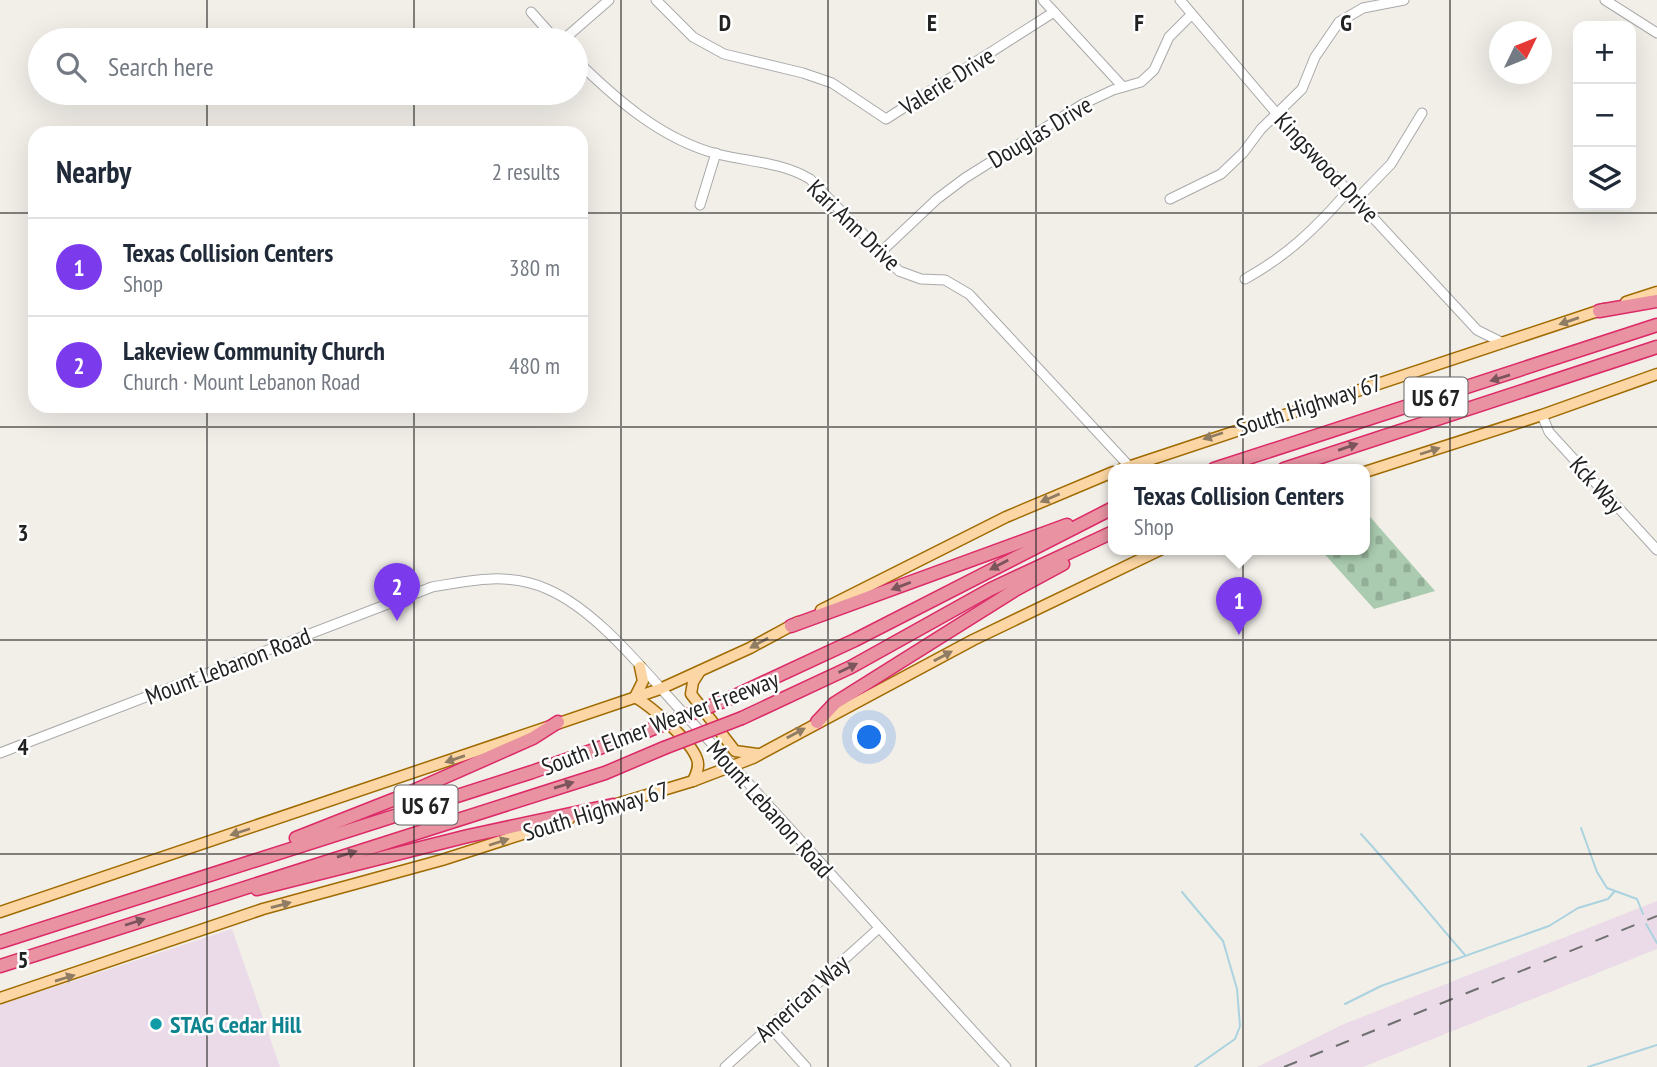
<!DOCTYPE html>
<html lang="en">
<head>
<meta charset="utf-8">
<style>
	:root { --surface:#fff; --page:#f2f2f3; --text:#1f2937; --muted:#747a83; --line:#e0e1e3; --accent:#7c3aed }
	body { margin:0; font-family:"PT Sans Narrow",sans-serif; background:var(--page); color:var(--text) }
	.controls { position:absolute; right:21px; top:21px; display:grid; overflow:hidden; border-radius:14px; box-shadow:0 7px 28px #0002 }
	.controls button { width:63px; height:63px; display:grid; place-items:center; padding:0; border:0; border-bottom:2px solid var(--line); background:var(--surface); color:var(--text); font:35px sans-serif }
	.compass { position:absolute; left:1489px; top:21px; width:63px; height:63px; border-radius:50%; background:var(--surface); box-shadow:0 7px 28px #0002; rotate:47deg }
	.you { position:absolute; left:870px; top:738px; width:24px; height:24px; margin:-18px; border:5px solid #fff; border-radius:50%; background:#1a73e8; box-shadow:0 0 0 10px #1a73e833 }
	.badge { display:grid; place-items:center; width:46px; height:46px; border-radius:50%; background:var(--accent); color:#fff; font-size:23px; font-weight:700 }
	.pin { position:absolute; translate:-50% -58px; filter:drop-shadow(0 2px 4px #0008) }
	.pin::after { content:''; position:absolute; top:37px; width:24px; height:21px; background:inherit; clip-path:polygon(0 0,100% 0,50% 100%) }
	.popup { position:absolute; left:1108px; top:464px; width:262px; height:91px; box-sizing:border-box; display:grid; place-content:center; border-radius:14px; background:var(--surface); filter:drop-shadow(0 2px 5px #0005); font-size:23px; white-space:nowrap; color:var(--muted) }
	.popup b { font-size:26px; color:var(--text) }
	.popup::after { content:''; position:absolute; left:50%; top:100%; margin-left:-14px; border:14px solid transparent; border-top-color:var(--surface) }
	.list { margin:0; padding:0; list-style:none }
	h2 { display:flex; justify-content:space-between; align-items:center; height:91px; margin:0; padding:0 28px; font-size:30px }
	h2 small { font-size:23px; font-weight:400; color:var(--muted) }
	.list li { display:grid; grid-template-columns:46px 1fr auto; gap:21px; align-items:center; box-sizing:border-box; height:98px; padding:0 28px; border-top:2px solid var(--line) }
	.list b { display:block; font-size:26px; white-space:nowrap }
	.list p { margin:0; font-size:23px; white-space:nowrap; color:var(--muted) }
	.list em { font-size:23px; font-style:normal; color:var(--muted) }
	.icon { flex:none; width:38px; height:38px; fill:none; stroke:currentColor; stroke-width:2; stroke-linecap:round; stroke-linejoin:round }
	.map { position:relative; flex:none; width:1657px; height:1067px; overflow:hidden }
	.search { position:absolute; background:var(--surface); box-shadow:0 7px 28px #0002; left:28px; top:28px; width:560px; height:77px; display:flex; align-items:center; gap:18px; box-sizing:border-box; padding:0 24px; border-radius:38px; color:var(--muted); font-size:26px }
	.panel { position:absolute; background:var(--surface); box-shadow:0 7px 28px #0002; left:28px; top:126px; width:560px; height:287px; border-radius:21px }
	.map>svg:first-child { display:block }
	.industrial { fill:#ebdbe8 }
	.cemetery { fill:url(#cemetery-stones) }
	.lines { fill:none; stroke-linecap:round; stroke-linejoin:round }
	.stream { stroke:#aad3df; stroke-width:2 }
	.minor-casing { stroke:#a9a9a9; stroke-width:11 }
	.major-casing { stroke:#a06b00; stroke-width:13 }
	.highway-casing { stroke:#dc2a67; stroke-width:15 }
	.minor { stroke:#fff; stroke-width:9 }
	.major { stroke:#fcd6a4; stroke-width:10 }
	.highway { stroke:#e892a2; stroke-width:12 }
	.rail { stroke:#707070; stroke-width:2; stroke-dasharray:14 14; stroke-linecap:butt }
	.highway-bridge-casing { stroke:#dc2a67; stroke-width:15; stroke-linecap:butt }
	.highway-bridge { stroke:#e892a2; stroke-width:12 }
	.oneway { fill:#8f7c63 }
	.oneway2 { fill:#7b545c }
	.grid { fill:none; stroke:#222; stroke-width:2; stroke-opacity:0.55 }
	.culture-dot { fill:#0f9aa8; stroke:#fff; stroke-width:2.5 }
	.labels { text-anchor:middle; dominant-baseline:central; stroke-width:5; stroke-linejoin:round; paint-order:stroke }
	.shield { fill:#fff; stroke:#646464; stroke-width:2 }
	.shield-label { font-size:23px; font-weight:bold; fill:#222 }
	.street-label { font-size:24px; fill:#222; stroke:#fff }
	.culture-label { font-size:24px; font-weight:bold; fill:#0d838f; stroke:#fff; text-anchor:start }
	.grid-label { font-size:23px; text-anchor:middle; font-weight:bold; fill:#222; stroke:#fff; stroke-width:5; stroke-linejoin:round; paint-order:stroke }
</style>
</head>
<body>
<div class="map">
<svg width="1657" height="1067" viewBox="0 0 1657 1067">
	<defs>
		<pattern id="cemetery-stones" width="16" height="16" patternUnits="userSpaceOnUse" patternTransform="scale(1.75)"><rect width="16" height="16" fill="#aacbaf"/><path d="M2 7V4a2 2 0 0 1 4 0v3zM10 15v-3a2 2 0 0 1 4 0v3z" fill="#92ae96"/></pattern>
	</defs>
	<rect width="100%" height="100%" fill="#f2efe9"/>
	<g class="industrial">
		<polygon points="1657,901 1657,949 1363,1067 1257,1067 1344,1024"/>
		<polygon points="232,929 280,1067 0,1067 0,1005"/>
	</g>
	<polygon class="cemetery" points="1365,511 1435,591 1374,609 1320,549 1365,549"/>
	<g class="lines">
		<g class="stream">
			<polyline points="1581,828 1597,872 1607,888 1637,899 1643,914"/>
			<path d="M1361,834c36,39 69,81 104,121"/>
			<polyline points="1182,892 1223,941 1237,989 1240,1026 1235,1039 1195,1067"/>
			<polyline points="1646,924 1657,943"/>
			<polyline points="1345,1004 1381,986 1549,926 1578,908 1608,899 1614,892"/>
			<polyline points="1588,1067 1657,1045"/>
		</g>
		<g class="minor-casing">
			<g id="minor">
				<polyline points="656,0 693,37 724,54 803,73 832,83 886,119 1054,12"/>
				<polyline points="1043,0 1123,87"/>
				<polyline points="1180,0 1277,114 1477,330 1503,343"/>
				<polyline points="1605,0 1657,33"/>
				<polyline points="531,12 556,40"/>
				<polyline points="563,40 609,0"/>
				<path d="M576,60c41,40 85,79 141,94 32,8 65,8 93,25l89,92 22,8 24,1 24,14 160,172"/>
				<polyline points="1170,199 1221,174 1243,153 1261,129 1302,89 1315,57 1339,22 1363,8 1404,0"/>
				<polyline points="1357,199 1391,164 1422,113"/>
				<polyline points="700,205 716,153"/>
				<polyline points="882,251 937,199 965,178 1083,104 1113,90 1141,82 1154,70 1169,37 1191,15"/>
				<path d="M1245,279c42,-23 72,-52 103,-88"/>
				<polyline points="1542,415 1549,432 1657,550"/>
				<path d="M0,753l432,-166c39,-7 77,-15 115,2 52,22 101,87 140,128 108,115 212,234 319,350"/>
				<polyline points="770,1027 806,1067"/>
				<polyline points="725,1067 879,928"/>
			</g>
		</g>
		<g class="major-casing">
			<g id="major">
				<polyline points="1626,302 1657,292"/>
				<polyline points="1122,469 1604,309"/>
				<polyline points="1365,472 1542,415 1657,374"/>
				<polyline points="821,610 1006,517 1113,472"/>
				<path d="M640,667l3,14 -8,16c17,10 56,44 62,62 3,8 -1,15 -4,22"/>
				<polyline points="700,671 693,682 691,694 735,751 757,754"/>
				<polyline points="607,807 693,781 753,758 973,640 1162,549"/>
				<polyline points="0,912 660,689 750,648 798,622"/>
				<polyline points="0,998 263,909 442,860 569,819"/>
			</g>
		</g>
		<g class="highway-casing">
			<g id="highway">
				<polyline points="1599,311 1657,301"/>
				<polyline points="1214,469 1657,325"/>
				<polyline points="1284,469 1657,347"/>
				<polyline points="791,626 1067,525"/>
				<polyline points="726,700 855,640 1113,508"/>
				<polyline points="742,718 851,667 991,589 1113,532"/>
				<polyline points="817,722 835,703 1015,590 1063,564"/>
				<polyline points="296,838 395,799 533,738 558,722"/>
				<polyline points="257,889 468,836 613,805"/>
				<polyline points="0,942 532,772 647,731"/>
				<polyline points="0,966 605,773 664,748"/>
			</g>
		</g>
		<use href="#minor" class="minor"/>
		<use href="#major" class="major"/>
		<use href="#highway" class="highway"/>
		<polyline class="rail" points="1284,1067 1657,916"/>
		<g class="highway-bridge-casing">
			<g id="highway-bridge">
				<polyline points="647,731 726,700"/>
				<polyline points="664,748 742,718"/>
			</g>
		</g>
		<use href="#highway-bridge" class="highway-bridge"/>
	</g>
	<defs><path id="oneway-solid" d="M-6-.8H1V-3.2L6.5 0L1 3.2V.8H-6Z" transform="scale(1.75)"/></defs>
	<g class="oneway">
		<use href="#oneway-solid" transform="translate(1569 321) rotate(161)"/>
		<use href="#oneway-solid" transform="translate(1213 436) rotate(162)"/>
		<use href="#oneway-solid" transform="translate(1430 451) rotate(-18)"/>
		<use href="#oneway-solid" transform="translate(1050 498) rotate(157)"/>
		<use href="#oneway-solid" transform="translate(759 643) rotate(151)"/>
		<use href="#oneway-solid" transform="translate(943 656) rotate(-28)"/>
		<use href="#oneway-solid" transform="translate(796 733) rotate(-28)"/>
		<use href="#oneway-solid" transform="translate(455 759) rotate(161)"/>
		<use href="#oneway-solid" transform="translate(240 832) rotate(162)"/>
		<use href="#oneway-solid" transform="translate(499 842) rotate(-18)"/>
		<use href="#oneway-solid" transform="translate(281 905) rotate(-15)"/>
		<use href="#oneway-solid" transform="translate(65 978) rotate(-17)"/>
	</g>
	<g class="oneway2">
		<use href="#oneway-solid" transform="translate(1500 378) rotate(163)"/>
		<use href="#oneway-solid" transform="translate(1348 447) rotate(-19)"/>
		<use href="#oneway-solid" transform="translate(999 565) rotate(152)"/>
		<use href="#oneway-solid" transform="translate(901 586) rotate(159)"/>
		<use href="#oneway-solid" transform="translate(848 668) rotate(-26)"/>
		<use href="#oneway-solid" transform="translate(564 785) rotate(-17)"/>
		<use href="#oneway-solid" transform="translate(347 854) rotate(-17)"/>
		<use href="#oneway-solid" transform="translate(135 922) rotate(-18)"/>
	</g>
	<path class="grid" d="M207,0v40M414,0v40M621,0v1067M828,0v1067M1036,0v1067M1243,0v1067M1450,0v1067M207,93v40M414,93v40M0,213h35M581,213h1076M207,406v661M414,406v661M0,427h1657M0,640h1657M0,854h1657"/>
	<circle class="culture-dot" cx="156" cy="1024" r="7"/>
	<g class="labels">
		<g class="shield">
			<rect x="1404.5" y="377.5" width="63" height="39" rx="5"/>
			<rect x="394.5" y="785.5" width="63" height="39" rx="5"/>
		</g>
		<g class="shield-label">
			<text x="1436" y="397">US 67</text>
			<text x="426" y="805">US 67</text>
		</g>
		<g class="street-label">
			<text transform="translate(947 81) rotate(-32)">Valerie Drive</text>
			<text transform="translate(1040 132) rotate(-31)">Douglas Drive</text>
			<text transform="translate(1327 167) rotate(47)">Kingswood Drive</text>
			<text transform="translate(854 225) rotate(44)">Kari Ann Drive</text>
			<text transform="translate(1309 405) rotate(-18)">South Highway 67</text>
			<text transform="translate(1597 485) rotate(48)">Kck Way</text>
			<text transform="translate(228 666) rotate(-21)">Mount Lebanon Road</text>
			<text transform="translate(660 723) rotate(-21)">South J Elmer Weaver Freeway</text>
			<text transform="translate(770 809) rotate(48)">Mount Lebanon Road</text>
			<text transform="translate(596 811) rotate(-17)">South Highway 67</text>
			<text transform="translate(802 998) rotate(-42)">American Way</text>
		</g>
		<g class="culture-label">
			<text x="170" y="1024">STAG Cedar Hill</text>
		</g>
	</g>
	<g class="grid-label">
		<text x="725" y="31">D</text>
		<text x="932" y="31">E</text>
		<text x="1139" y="31">F</text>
		<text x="1346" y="31">G</text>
		<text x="23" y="541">3</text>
		<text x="23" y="755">4</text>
		<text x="23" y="968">5</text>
	</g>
</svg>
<div class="controls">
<button>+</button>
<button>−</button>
<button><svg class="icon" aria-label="layers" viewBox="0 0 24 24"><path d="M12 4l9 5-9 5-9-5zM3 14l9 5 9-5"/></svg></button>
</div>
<svg class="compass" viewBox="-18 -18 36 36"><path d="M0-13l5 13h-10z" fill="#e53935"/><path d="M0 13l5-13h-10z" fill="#747a83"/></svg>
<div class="you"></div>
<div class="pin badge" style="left:1239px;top:635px">1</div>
<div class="popup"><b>Texas Collision Centers</b>Shop</div>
<div class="pin badge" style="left:397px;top:621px">2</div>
<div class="search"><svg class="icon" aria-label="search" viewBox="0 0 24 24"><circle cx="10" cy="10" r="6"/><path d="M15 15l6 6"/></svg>Search here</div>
<section class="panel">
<h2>Nearby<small>2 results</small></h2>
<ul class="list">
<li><span class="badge">1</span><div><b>Texas Collision Centers</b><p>Shop</p></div><em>380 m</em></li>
<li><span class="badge">2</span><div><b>Lakeview Community Church</b><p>Church · Mount Lebanon Road</p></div><em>480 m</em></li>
</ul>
</section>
</div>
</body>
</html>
